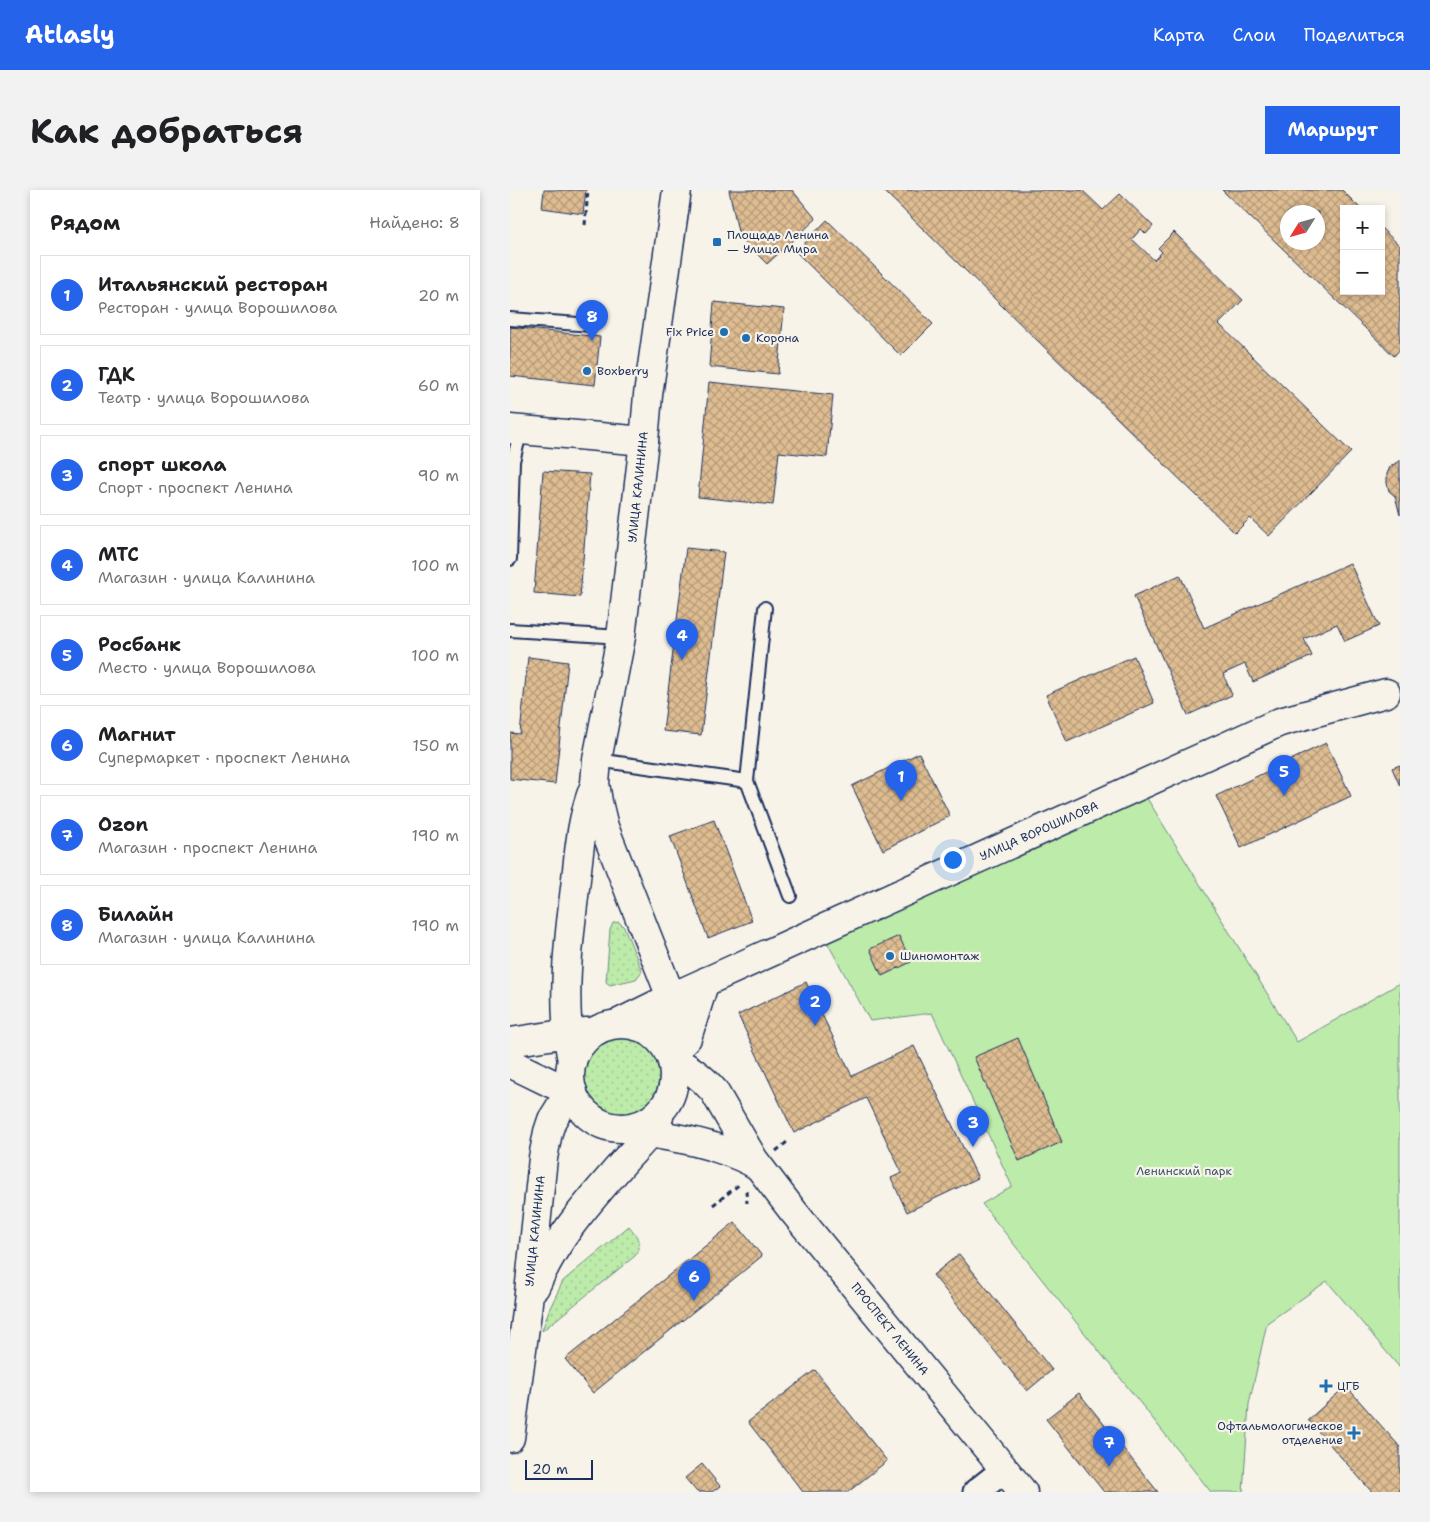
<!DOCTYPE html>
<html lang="ru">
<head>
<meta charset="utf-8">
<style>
	:root { --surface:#fff; --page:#f2f2f2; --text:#202124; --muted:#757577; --line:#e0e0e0; --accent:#2563eb }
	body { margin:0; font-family:"Shantell Sans",sans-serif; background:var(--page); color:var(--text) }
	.controls { position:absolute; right:15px; top:15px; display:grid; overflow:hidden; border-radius:0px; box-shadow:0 2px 8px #0003 }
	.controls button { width:45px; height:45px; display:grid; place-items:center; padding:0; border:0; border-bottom:1px solid var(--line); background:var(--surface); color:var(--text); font:25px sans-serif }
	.compass { position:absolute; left:770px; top:15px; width:45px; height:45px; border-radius:50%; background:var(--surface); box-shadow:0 2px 8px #0003; rotate:233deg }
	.scale { position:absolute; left:15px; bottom:12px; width:68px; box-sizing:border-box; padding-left:5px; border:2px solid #1b2f5e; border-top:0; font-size:14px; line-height:18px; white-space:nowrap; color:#1b2f5e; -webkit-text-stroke:4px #f7f3e8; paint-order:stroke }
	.you { position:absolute; left:442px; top:669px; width:18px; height:18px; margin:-12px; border:4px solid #fff; border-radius:50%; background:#1a73e8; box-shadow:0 0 0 8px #1a73e833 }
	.badge { display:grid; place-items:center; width:32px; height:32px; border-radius:50%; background:var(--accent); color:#fff; font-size:16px; font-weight:700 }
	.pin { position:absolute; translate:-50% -41px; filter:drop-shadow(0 1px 2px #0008) }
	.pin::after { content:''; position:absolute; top:26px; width:18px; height:15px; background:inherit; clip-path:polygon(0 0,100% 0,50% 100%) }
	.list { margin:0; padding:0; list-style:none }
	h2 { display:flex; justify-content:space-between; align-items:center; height:65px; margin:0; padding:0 20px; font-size:21px }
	h2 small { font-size:16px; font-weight:400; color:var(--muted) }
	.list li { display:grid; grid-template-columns:32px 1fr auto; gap:15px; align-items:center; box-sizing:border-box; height:80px; margin:0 10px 10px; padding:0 10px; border:1px solid var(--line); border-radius:0px }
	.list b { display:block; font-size:19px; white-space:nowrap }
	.list p { margin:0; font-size:16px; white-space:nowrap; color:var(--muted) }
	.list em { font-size:16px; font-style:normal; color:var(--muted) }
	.map { position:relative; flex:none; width:890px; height:1302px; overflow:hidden; border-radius:0px }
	header { display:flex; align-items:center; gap:30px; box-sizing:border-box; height:70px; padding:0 25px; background:var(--accent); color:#fff }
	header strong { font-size:24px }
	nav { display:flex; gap:28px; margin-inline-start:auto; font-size:18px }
	.intro { display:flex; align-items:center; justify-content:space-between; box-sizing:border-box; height:120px; padding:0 30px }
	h1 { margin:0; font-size:35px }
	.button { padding:12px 22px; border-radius:0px; background:var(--accent); color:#fff; font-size:18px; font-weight:700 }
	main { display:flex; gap:30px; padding:0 30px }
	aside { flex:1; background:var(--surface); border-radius:0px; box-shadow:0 2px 8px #0003 }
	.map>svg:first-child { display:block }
	.grass { fill:url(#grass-dots); stroke:#6c8d84 }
	.green { fill:#bdeba9; stroke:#6c8d84 }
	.building { fill:url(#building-cross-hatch); stroke:#1b2f5e; fill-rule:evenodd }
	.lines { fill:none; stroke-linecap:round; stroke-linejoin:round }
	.lane-casing { stroke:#1b2f5e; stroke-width:16 }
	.street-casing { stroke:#1b2f5e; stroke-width:29 }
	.secondary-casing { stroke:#1b2f5e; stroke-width:31 }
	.path { stroke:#1b2f5e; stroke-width:3; stroke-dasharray:5 4; stroke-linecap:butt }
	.lane { stroke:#f7f3e8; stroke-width:12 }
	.street { stroke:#f7f3e8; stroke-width:25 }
	.secondary { stroke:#f7f3e8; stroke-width:28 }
	.poi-dot { fill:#1f6fb2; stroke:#f7f3e8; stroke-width:2 }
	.labels { text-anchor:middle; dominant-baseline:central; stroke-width:4.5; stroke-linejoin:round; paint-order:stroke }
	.poi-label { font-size:12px; fill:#1b2f5e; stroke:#f7f3e8; text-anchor:start }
	.street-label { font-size:12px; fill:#1b2f5e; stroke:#f7f3e8 }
	.park-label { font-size:12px; fill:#3b556d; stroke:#f7f3e8 }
</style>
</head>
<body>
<header>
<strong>Atlasly</strong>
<nav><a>Карта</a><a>Слои</a><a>Поделиться</a></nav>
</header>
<div class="intro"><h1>Как добраться</h1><a class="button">Маршрут</a></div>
<main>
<aside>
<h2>Рядом<small>Найдено: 8</small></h2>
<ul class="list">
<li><span class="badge">1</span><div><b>Итальянский ресторан</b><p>Ресторан · улица Ворошилова</p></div><em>20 m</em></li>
<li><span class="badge">2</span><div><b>ГДК</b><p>Театр · улица Ворошилова</p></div><em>60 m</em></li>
<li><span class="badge">3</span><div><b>спорт школа</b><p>Спорт · проспект Ленина</p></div><em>90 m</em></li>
<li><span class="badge">4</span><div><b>МТС</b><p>Магазин · улица Калинина</p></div><em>100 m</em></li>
<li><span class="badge">5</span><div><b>Росбанк</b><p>Место · улица Ворошилова</p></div><em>100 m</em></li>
<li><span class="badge">6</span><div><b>Магнит</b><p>Супермаркет · проспект Ленина</p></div><em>150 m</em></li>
<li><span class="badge">7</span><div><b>Ozon</b><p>Магазин · проспект Ленина</p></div><em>190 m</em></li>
<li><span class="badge">8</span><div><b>Билайн</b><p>Магазин · улица Калинина</p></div><em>190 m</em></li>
</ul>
</aside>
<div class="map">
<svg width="890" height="1302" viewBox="0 0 890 1302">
	<defs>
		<pattern id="grass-dots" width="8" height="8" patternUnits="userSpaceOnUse" patternTransform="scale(1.25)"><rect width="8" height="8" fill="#bdeba9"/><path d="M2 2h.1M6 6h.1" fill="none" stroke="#a2ca94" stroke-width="1.8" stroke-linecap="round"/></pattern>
		<pattern id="building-cross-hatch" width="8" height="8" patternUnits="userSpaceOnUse" patternTransform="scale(1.25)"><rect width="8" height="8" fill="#dfbd91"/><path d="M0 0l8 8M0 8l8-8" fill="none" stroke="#b49a7a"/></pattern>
	</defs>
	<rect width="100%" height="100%" fill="#f7f3e8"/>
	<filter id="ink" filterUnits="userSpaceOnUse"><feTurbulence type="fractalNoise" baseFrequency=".02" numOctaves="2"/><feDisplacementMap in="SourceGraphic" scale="10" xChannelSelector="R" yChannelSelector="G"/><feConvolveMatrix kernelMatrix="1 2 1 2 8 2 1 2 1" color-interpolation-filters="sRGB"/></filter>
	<g filter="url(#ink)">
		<g class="grass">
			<polygon points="109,732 114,737 132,781 126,789 100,795 96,792 100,740 103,733"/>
			<circle cx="112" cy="887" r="40"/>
			<path d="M119,1036c8,10 14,17 6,30l-93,75 7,-21 14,-29z"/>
		</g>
		<polygon class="green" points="635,605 787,852 890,793 890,1178 817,1091 757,1133 739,1214 733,1302 701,1302 472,1014 502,996 422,823 360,831 317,752"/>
		<g class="building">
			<polygon points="34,0 76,0 73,24 32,18"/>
			<polygon points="219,0 282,0 306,29 257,74 229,46"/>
			<polygon points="373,0 572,0 593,20 610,4 643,36 636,44 631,39 622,49 644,70 652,62 648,58 664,42 733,110 709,134 841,262 759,346 740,328 725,343"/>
			<path d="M712,0h120l19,19h-17v82h37v-63l19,18v103l-6,7zM778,22h30v30h-30z"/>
			<polygon points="317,30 423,134 391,166 286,62"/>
			<polygon points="204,112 274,119 268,184 199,177"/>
			<polygon points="0,137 90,147 85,195 0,186"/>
			<polygon points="199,192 323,205 317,267 269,262 263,315 188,307"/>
			<polygon points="890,270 890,325 885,306 879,301 877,293 877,284 880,277"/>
			<polygon points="33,281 80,284 70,407 24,403"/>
			<polygon points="176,358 214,362 191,545 153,541"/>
			<polygon points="840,373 869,436 835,451 827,434 794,449 802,466 743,492 735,474 713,484 722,505 678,525 624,406 670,385 694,438"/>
			<polygon points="624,466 644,513 557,552 536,505"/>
			<polygon points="18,467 58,472 45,594 0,589 0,543 10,544"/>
			<polygon points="816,553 841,606 731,658 706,606"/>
			<polygon points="409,563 440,626 373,660 342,596"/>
			<polygon points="890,575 890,596 882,578"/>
			<polygon points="204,630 242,731 198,748 160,646"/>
			<polygon points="389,746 401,772 372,786 360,759"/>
			<polygon points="296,792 342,886 404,856 468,988 397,1022 381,988 392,983 356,908 284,943 228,825"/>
			<polygon points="508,848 552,952 509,971 464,867"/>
			<polygon points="225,1032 252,1066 83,1203 55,1169"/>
			<polygon points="449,1064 542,1180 517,1201 423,1085"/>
			<polygon points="305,1180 377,1271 338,1302 293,1302 238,1232"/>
			<polygon points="836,1196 890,1257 890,1302 862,1302 798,1230"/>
			<polygon points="569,1203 648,1302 594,1302 536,1229"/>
			<polygon points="192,1274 210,1296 202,1302 187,1302 175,1288"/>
		</g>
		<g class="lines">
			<g class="lane-casing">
				<g id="lane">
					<polyline points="0,129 82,135"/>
					<polyline points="0,369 3,271 11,240"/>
					<polyline points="0,440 111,447"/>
					<polyline points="87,570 237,591 255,418"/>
					<polyline points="237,591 280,706"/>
				</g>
			</g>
			<g class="street-casing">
				<polyline id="street" points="466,1302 494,1280"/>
			</g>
			<g class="secondary-casing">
				<g id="secondary">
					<polyline points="0,239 134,251"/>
					<circle cx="112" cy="886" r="52"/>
					<polyline points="107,834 162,807 770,532 876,503"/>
					<polyline points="150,849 162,825 163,812 94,637 88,612 85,593 87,570 111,447 134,251 138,205 167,0"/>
					<polyline points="0,852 59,843 77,842"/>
					<polyline points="160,865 177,848 193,797 197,791"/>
					<path d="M162,869c17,9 29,17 42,32l40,69 39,51 230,281"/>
					<path d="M62,871c-11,-57 -4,-116 3,-173 4,-35 6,-69 19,-101"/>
					<polyline points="0,873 43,894 62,899"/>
					<path d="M124,937c14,7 28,8 42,11 24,4 62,15 82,28"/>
					<path d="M25,1097c21,-49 52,-83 86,-122 13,-16 30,-29 38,-48"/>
					<polyline points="0,1248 17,1122 33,968 38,942 42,930 52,914 63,902"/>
				</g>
			</g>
			<g class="path">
				<polyline points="75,35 78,0"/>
				<polyline points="266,961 277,952"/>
				<polyline points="236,1001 237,1013"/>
				<polyline points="203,1015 230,994"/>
			</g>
			<use href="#lane" class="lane"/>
			<use href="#street" class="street"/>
			<use href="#secondary" class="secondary"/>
		</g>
	</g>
	<g class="poi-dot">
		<rect x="202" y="47" width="10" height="10" rx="2.5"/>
		<circle cx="214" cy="142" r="5"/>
		<circle cx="236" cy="148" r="5"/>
		<circle cx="77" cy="181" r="5"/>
		<circle cx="380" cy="766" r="5"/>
		<path d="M813.5 1188.5h5v5h5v5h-5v5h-5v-5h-5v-5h5z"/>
		<path d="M841.5 1235.5h5v5h5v5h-5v5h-5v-5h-5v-5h5z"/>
	</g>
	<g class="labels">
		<g class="poi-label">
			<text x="217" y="45">Площадь Ленина<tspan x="217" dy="14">— Улица Мира</tspan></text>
			<text x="204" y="142" text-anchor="end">Fix Price</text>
			<text x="246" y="148">Корона</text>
			<text x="87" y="181">Boxberry</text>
			<text x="390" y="766">Шиномонтаж</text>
			<text x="827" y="1196">ЦГБ</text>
			<text x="833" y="1236" text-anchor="end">Офтальмологическое<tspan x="833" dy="14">отделение</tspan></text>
		</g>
		<g class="street-label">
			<text transform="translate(128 297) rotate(-84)">УЛИЦА КАЛИНИНА</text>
			<text transform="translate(529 641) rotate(-24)">УЛИЦА ВОРОШИЛОВА</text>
			<text transform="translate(25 1041) rotate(-84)">УЛИЦА КАЛИНИНА</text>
			<text transform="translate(380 1139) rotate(51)">ПРОСПЕКТ ЛЕНИНА</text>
		</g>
		<g class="park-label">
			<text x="674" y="981">Ленинский парк</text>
		</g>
	</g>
</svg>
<div class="controls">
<button>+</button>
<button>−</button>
</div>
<svg class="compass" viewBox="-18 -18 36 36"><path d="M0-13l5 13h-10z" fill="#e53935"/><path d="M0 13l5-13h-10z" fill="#757577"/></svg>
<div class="scale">20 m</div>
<div class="you"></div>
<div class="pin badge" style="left:391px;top:611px">1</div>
<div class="pin badge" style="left:305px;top:836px">2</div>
<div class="pin badge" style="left:463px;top:957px">3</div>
<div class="pin badge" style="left:172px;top:470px">4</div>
<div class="pin badge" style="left:774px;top:606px">5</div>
<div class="pin badge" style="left:184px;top:1111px">6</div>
<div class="pin badge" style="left:599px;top:1277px">7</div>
<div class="pin badge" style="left:82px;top:151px">8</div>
</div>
</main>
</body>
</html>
